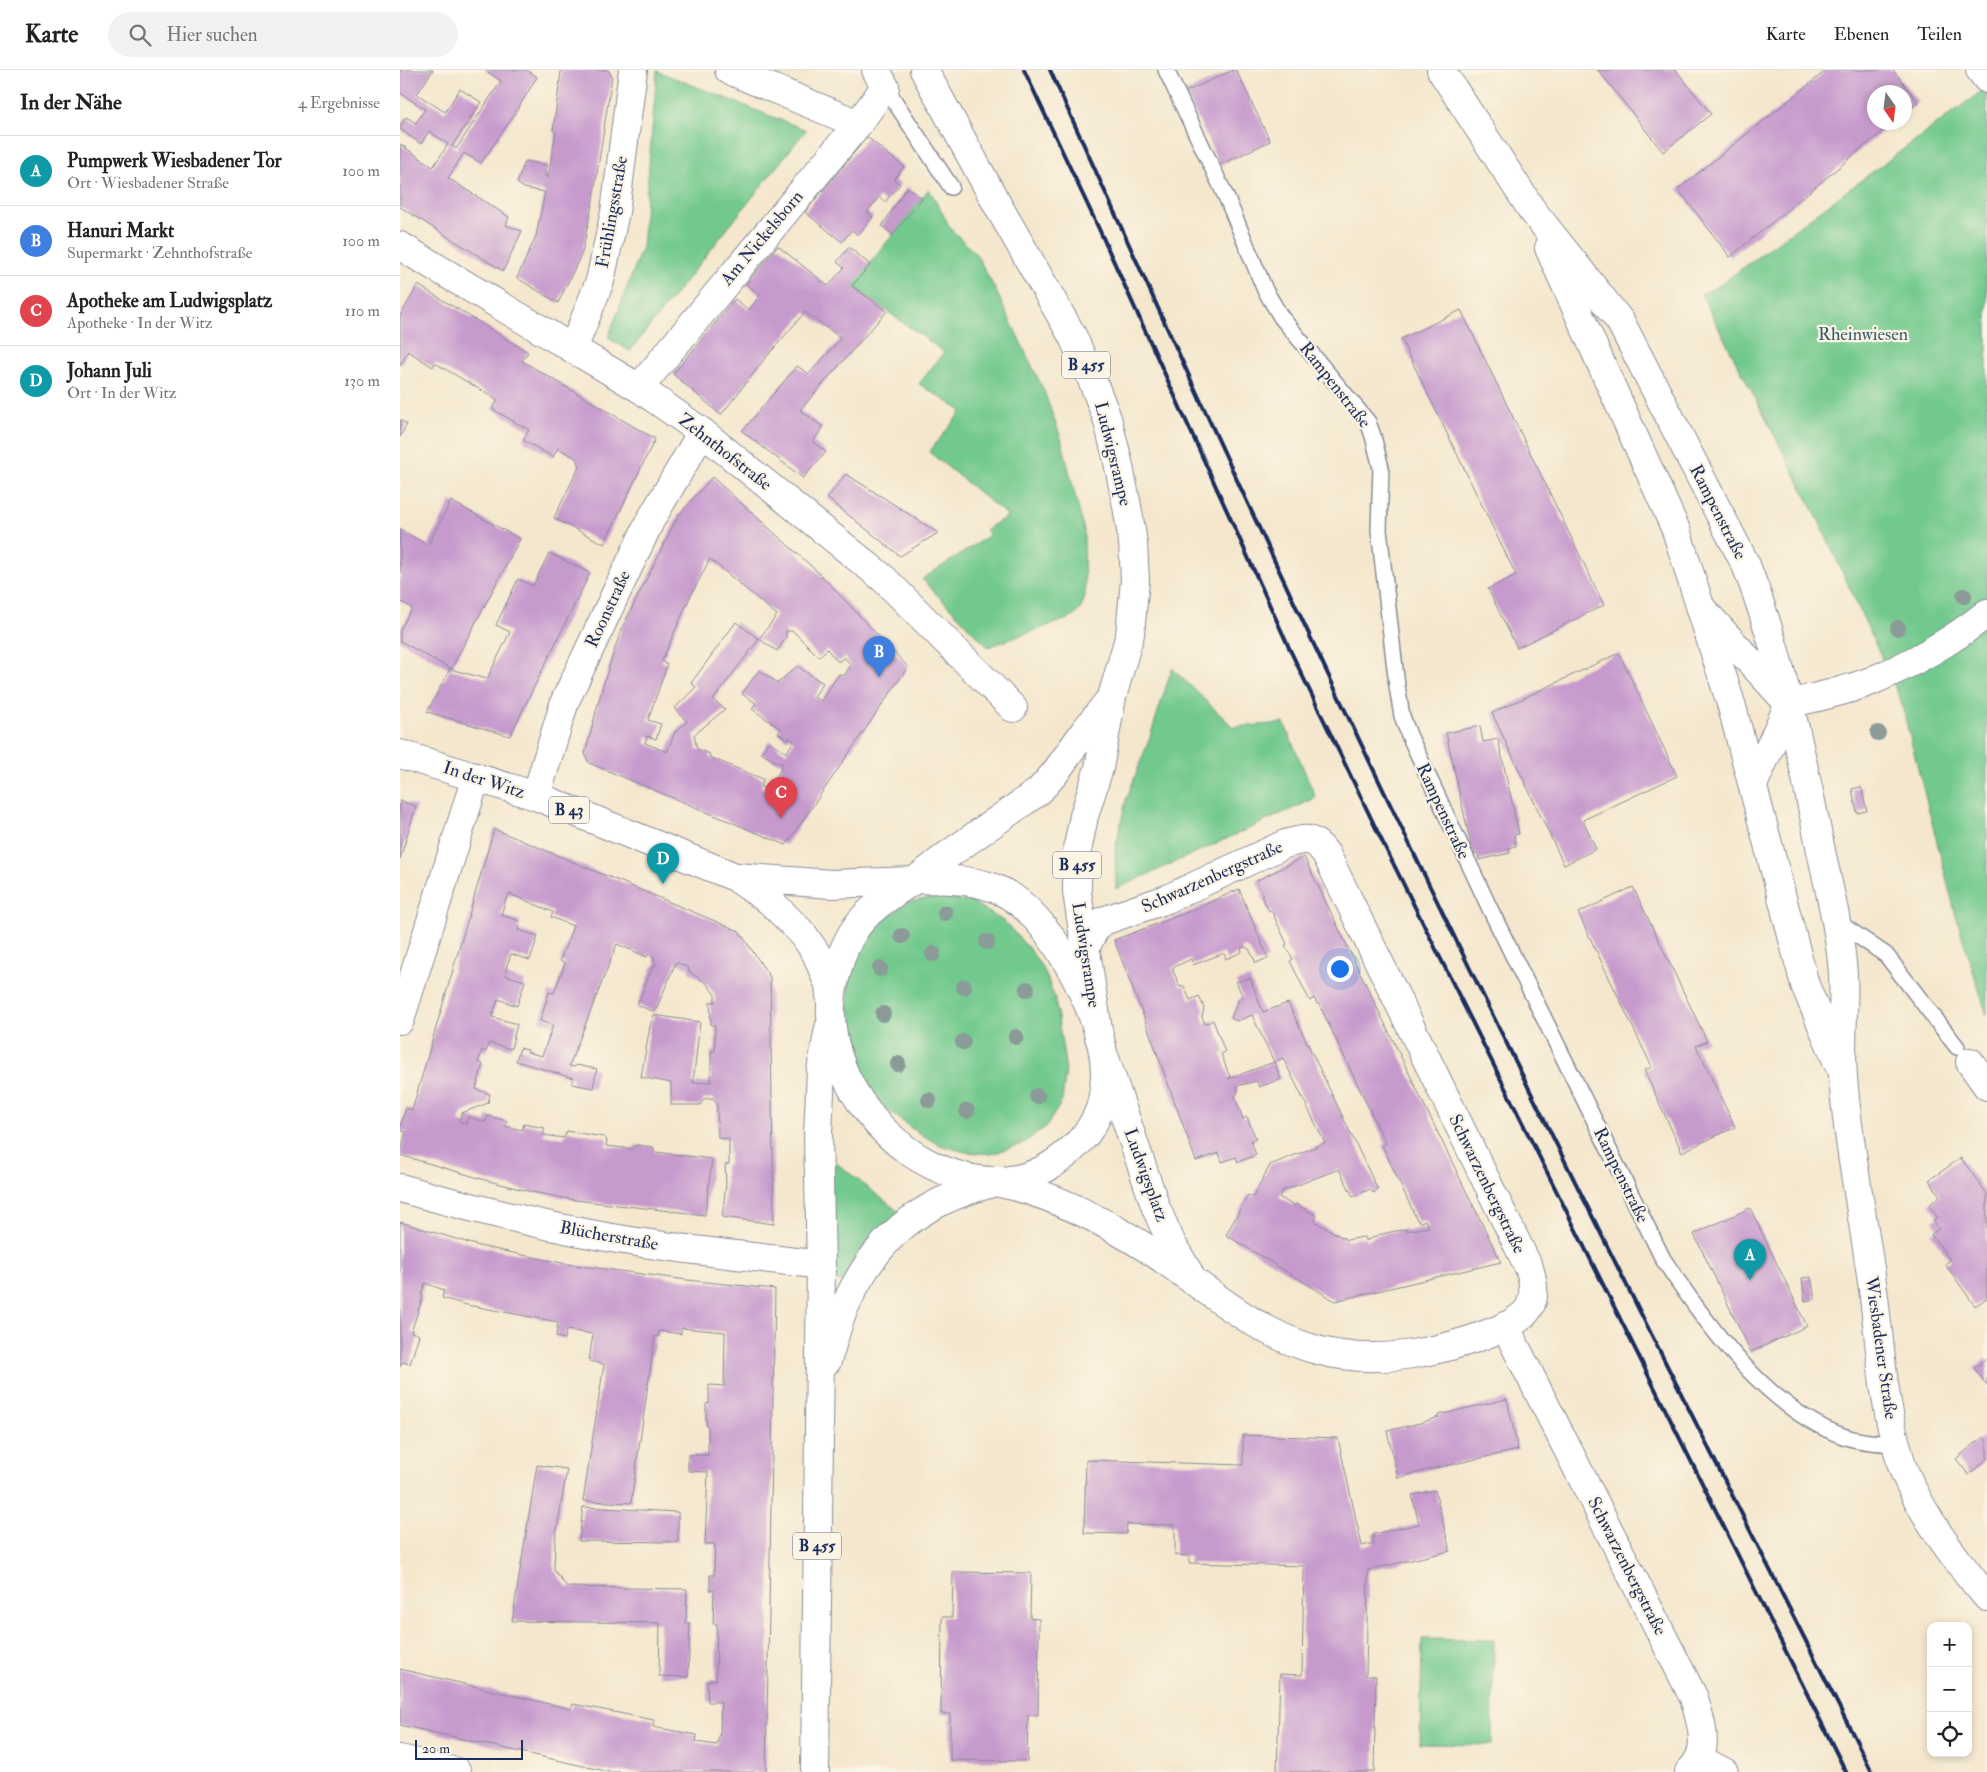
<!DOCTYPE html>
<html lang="de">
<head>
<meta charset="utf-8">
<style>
	:root { --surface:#fff; --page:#f2f2f2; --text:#222; --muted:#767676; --line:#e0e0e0; --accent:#b45309 }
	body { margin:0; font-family:"IM FELL Double Pica",serif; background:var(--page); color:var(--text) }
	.controls { position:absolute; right:15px; bottom:15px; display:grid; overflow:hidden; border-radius:10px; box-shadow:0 2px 8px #0003 }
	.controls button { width:45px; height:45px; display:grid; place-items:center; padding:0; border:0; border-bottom:1px solid var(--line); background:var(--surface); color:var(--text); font:25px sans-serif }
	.compass { position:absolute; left:1467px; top:15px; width:45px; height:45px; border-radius:50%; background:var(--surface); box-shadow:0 2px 8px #0003; rotate:166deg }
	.scale { position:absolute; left:15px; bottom:12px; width:108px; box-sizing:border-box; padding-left:5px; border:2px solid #1b2f5e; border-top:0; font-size:14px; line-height:18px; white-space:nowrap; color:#1b2f5e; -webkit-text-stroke:4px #fcf5e5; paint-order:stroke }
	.you { position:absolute; left:939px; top:898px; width:18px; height:18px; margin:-12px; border:4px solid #fff; border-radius:50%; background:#1a73e8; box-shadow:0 0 0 8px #1a73e833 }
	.badge { display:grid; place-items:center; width:32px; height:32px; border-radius:50%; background:var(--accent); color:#fff; font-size:16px; font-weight:700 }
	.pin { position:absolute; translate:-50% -41px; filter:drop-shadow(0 1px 2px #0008) }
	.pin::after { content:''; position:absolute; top:26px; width:18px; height:15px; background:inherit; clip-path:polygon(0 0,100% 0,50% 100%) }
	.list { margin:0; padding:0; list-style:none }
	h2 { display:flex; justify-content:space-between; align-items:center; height:65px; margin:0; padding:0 20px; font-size:21px }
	h2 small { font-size:16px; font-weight:400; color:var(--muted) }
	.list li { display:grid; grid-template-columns:32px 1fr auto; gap:15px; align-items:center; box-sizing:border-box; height:70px; padding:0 20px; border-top:1px solid var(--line) }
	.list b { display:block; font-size:19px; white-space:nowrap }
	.list p { margin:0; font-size:16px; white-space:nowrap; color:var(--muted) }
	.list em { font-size:16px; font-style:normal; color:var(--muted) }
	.icon { flex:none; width:28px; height:28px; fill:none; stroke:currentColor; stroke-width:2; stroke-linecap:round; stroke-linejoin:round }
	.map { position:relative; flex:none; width:1587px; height:1702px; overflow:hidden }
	header { display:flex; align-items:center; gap:30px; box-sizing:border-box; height:70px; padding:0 25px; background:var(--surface); border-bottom:1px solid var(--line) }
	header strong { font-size:24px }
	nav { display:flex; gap:28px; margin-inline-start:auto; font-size:18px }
	.search { width:350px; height:45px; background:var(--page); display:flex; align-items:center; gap:12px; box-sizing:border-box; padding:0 18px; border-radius:28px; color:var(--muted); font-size:19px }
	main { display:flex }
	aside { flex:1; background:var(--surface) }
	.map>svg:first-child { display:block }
	.green { fill:#72c98e; stroke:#467c76 }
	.building { fill:#c69acd; fill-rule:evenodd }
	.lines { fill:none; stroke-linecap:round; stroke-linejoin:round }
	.lane-casing { stroke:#888b96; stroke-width:18 }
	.street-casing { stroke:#888b96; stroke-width:30 }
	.secondary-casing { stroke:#888b96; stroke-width:30 }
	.primary-casing { stroke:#888b96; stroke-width:30 }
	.lane { stroke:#fff; stroke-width:15 }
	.street { stroke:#fff; stroke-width:28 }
	.secondary { stroke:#fff; stroke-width:28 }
	.primary { stroke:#fff; stroke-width:28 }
	.rail { stroke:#1b2f5e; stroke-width:4 }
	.tree { fill:#8b9b98 }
	.labels { text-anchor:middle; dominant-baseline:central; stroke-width:4.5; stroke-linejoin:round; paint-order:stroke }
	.shield { fill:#fcf5e5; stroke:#5e6a86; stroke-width:1 }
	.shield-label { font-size:16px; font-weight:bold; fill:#1b2f5e }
	.street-label { font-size:18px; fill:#1b2f5e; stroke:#fcf5e5 }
	.park-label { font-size:18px; fill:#355d6c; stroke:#fcf5e5 }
</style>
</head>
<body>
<header>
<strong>Karte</strong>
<div class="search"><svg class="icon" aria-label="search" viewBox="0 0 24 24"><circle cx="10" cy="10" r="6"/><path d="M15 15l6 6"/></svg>Hier suchen</div>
<nav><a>Karte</a><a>Ebenen</a><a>Teilen</a></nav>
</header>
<main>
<aside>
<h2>In der Nähe<small>4 Ergebnisse</small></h2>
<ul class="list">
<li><span class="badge" style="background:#0f9aa8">A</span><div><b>Pumpwerk Wiesbadener Tor</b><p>Ort · Wiesbadener Straße</p></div><em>100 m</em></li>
<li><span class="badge" style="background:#3f7fe0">B</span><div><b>Hanuri Markt</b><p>Supermarkt · Zehnthofstraße</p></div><em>100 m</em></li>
<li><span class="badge" style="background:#e0444e">C</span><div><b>Apotheke am Ludwigsplatz</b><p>Apotheke · In der Witz</p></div><em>110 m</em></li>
<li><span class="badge" style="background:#0f9aa8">D</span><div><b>Johann Juli</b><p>Ort · In der Witz</p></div><em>130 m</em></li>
</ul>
</aside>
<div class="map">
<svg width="1587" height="1702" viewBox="0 0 1587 1702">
	<rect width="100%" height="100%" fill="#fcf5e5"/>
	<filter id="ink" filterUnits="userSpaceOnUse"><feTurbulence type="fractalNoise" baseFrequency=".02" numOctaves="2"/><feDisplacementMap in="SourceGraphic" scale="10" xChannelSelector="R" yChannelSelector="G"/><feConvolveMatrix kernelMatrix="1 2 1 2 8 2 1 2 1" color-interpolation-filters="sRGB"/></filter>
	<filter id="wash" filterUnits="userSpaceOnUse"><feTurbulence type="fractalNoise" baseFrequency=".0096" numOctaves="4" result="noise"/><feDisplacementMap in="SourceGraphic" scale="20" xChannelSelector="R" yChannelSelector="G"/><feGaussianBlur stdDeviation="1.12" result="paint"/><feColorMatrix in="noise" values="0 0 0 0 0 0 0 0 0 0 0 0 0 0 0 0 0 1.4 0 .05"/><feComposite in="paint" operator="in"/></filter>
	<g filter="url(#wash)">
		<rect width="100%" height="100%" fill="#f4e7cd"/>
		<g class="green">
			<polygon points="257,1 406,60 230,281 208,268 242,177"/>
			<polygon points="1587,17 1587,946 1556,846 1500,628 1417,447 1301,224 1317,217"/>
			<polygon points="529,119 551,159 576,184 595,219 644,321 661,368 684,461 685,527 681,538 673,547 588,577 522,509 590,465 585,460 608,446 529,382 562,341 519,314 544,282 452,216"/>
			<polygon points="772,598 833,657 884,653 916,728 716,819 715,780 726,730 749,670"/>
			<polygon points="537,827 572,832 605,852 631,881 645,902 655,929 666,1000 662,1031 647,1056 624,1073 592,1084 565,1082 539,1075 511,1058 483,1036 463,1006 451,977 447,948 449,913 460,880 484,850 507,832"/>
			<polygon points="430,1088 499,1142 449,1213 431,1209"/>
			<polygon points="1022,1569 1094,1570 1092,1675 1020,1674"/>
		</g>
		<g id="blocks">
			<g class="building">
				<polygon points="0,0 33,0 17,24 45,42 60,19 81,32 52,76 56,79 101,11 85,0 127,0 137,7 112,48 81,93 64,83 48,108 109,147 106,155 122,161 103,201 0,137 0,74 33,97 48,74 29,61 21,74 0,59 0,56 6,47 16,53 25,39 0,23"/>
				<polygon points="159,0 208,0 212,6 193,130 182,183 158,233 117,208 136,166 145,122 124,118 117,113 125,91 147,95 145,106 148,108 156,62 153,61 161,2"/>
				<polygon points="833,0 836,0 870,71 820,95 785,22"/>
				<polygon points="1198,0 1276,0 1311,44 1263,82"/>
				<polygon points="1427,0 1493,0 1518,32 1504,44 1504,22 1474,22 1474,52 1494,52 1330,187 1278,119"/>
				<polygon points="467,67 504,97 494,110 500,114 485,132 479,127 473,135 467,142 473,147 458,165 452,160 442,172 405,142"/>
				<polygon points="507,117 522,128 493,165 482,156"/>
				<polygon points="378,176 428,216 444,198 437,192 449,177 470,195 452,216 487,241 400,340 423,357 413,372 426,382 403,408 342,361 397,296 409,304 441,268 405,242 363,291 321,345 273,304 335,229 349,240 360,225 346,214"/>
				<polygon points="18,215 128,282 122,291 255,369 204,474 154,448 179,397 176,388 158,378 153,387 123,370 129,360 92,339 98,330 35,293 33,297 8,281 0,296 0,246"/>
				<polygon points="1061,240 1204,535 1117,578 1088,519 1116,505 1001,269"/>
				<polygon points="0,350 7,354 0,367"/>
				<polygon points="446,404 487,430 538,463 500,486 427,428"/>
				<path d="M312,407l108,97 88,93 -122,178 -197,-82 -4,-9 18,-69 18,-55 57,-114zM310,489l67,56 -18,24 18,12 9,-13v-7h7l26,26 8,-8 10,12h3l4,-4 7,8 -7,11 -5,-2 -18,27 -7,-4 9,-14 -26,-17 -19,17 -19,-13 -17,24 14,9 -4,6 29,20 -3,4 10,7 1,-3 5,4 -8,12 -17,-12 -8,12 13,8 8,2 -1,6 -13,21 -7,-3 2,-8 -54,-22 1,-3 -13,-5 -3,-14 31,-26 -12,-9 46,-61 -23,-17 -45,61 5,4 -21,21 12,14 -12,10 -8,20 -22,-9 2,-7 9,3 5,-15 -13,-4 19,-55 -5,-4 27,-62z"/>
				<polygon points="51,431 120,469 51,599 0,571 0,560 12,538 0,531 0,460 28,475"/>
				<polygon points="149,483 190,503 110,666 27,642 50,599 87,609 110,562 96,555 118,509 133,516"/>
				<polygon points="1219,583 1277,706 1183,750 1196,779 1164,795 1092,643"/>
				<polygon points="1080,656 1083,672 1098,669 1119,764 1114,765 1116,776 1108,778 1110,783 1079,790 1078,783 1073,784 1046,663"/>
				<polygon points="1461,717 1467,741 1457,743 1452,719"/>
				<polygon points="0,731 16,736 0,789"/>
				<polygon points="94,759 339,861 370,907 374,1154 322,1147 326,1114 325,1095 329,1094 329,1069 318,1068 317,1034 313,1028 304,1029 300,1035 271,1035 271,1013 241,1007 250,956 254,945 300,952 293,1013 311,1012 311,981 315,981 315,955 311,955 310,932 315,932 315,925 306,912 306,913 288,901 289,898 276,892 255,942 237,935 253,896 256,895 253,886 248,884 247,887 217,874 169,996 175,997 176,995 197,999 193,1018 172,1014 173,1008 116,991 120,978 128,980 127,982 142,986 153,955 140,951 149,922 154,923 165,893 160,891 173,856 151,847 153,842 110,824 106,829 101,845 120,851 118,860 138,866 130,890 111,884 107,895 105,905 125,911 117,936 98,929 92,947 117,954 111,979 89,973 86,982 82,980 78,992 83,994 76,1019 90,1024 88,1033 62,1043 59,1051 66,1054 68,1047 86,1052 88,1046 107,1051 105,1056 122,1060 124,1054 145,1058 143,1065 164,1068 167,1061 204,1067 207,1070 206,1076 233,1079 236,1075 253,1077 255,1082 312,1089 305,1145 175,1130 132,1122 89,1111 0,1085 6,1062 0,1060 0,1058 6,1038 12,1040"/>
				<polygon points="904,787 1068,1125 1101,1192 935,1231 826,1165 848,1125 853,1127 870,1095 925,1073 883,988 874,992 852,945 837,951 831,948 839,929 843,927 836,912 850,908 863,942 888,933 978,1120 973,1123 970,1119 953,1127 939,1099 882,1121 879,1127 894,1136 896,1134 917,1146 914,1151 947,1170 963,1167 966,1168 966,1171 978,1165 991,1162 1006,1159 1007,1161 1029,1157 1025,1150 1021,1152 1017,1150 982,1075 986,1074 919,934 918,935 914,928 910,931 890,891 893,889 885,875 887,874 871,840 869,841 861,826 863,825 856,811"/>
				<polygon points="1233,817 1307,971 1296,976 1335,1057 1282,1082 1244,1000 1252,997 1178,843"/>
				<polygon points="839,819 868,888 856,893 849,879 845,877 841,878 842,882 826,889 824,883 793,895 791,889 772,898 780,917 784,916 790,930 799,926 804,938 802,947 805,954 813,950 825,982 821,984 830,1007 828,1009 874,992 881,1009 859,1017 857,1011 837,1016 838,1022 835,1027 843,1049 847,1047 856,1069 851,1071 856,1085 838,1092 836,1087 822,1092 819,1083 796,1091 745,950 714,870 791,841"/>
				<polygon points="1561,1088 1587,1124 1587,1228 1575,1236 1545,1194 1550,1190 1531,1164 1539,1159 1533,1151 1538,1148 1529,1135 1540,1126 1529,1110"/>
				<polygon points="1350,1138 1407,1256 1351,1282 1294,1164"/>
				<polygon points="0,1152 79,1176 167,1194 287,1210 375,1219 366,1702 210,1702 0,1655 0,1599 171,1639 173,1634 254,1650 253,1657 297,1665 296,1672 317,1675 320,1663 321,1632 308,1632 307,1612 310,1610 316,1610 317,1554 313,1554 314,1520 310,1521 310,1505 314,1505 315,1474 305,1474 308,1402 288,1401 288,1385 308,1385 308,1357 306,1355 306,1334 309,1333 309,1315 324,1316 325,1262 281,1258 281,1264 259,1261 258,1267 255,1266 231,1433 183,1431 204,1294 189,1291 193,1264 166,1260 165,1269 156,1267 158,1252 67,1235 42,1228 44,1220 25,1213 21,1225 23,1226 11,1262 19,1265 10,1294 2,1292 0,1297"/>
				<polygon points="1411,1207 1415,1229 1405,1231 1402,1208"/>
				<polygon points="1587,1288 1587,1315 1574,1298"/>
				<polygon points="1107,1329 1118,1380 1031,1399 998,1408 987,1361 1020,1353 1039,1347 1038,1345"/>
				<polygon points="843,1365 938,1368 962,1476 974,1473 973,1464 1019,1454 1012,1425 1035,1420 1050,1481 968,1500 966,1606 976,1606 974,1702 877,1702 880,1604 902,1605 904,1496 789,1493 789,1486 775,1485 775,1455 727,1454 726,1464 684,1463 686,1390 843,1395"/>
				<polygon points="1583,1367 1587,1371 1587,1389 1569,1405 1556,1389"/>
				<polygon points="137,1395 167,1399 155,1471 154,1500 167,1517 287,1519 286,1553 290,1553 288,1607 259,1606 260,1553 112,1551"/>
				<polygon points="183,1437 278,1442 278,1472 179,1471"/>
				<polygon points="553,1502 631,1503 630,1548 639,1549 638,1645 628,1645 627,1691 550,1690 550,1644 541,1644 542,1547 552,1547"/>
			</g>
		</g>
	</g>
	<g filter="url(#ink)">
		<use href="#blocks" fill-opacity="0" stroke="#888b96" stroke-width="1"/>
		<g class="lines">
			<g class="lane-casing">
				<g id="lane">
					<path d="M766,0l62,131 37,89 16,27 87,105 5,14 8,32 -2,62 18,156 5,30 7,19 82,176 172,348c43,65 104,150 180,177 17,6 35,7 53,8"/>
					<polyline points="485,17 551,117"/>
					<polyline points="1436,851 1486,885 1557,977"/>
				</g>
			</g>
			<g class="street-casing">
				<g id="street">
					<polyline points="329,0 458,54"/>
					<polyline points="1580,0 1587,9"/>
					<polyline points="0,176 239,318 302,362 484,509 613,638"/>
					<polyline points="173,279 200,211 215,142 233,0"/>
					<polyline points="239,318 458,54 485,17 476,0"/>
					<polyline points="1303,540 1389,634"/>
					<path d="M1389,634c27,-7 55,-12 82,-23 39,-16 83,-41 116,-68"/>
					<polyline points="1353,715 1389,634"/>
					<polyline points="136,726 165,631 250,451 302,362"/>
					<polyline points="0,950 76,707"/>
					<polyline points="705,988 756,1138 772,1174 789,1203"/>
					<polyline points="1570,992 1587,1016"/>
					<path d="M600,1113c51,10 105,39 148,66 54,35 105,84 169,101 58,16 123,3 178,-19 33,-14 46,-26 34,-63l-203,-414c-14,-19 -20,-15 -41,-10l-118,55 -64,22 -8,8 -10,19"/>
					<path d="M0,1118c60,17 119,32 180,44 79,16 161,23 241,33"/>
					<path d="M1105,1256l189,372c5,18 14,43 5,61 -2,4 -6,9 -10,13"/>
					<polyline points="0,1689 57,1702"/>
					<polyline points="1299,1689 1324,1702"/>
				</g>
			</g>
			<g class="secondary-casing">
				<g id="secondary">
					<path d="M1041,0l91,140 88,111 126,244c35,90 55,186 74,281 9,43 20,85 23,128 2,34 -3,68 0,102 5,72 21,143 30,214 7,51 9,101 22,150 3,10 5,21 9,31 20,47 50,87 83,126"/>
					<polyline points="1149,178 1276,460 1332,637 1405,915 1438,993"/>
				</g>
			</g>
			<g class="primary-casing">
				<g id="primary">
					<polyline points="524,0 597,134 672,265 693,312 707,348 717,387 727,436 733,473 735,510 730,564 712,627 699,698 684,746 677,781 677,822 699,967"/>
					<polyline points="0,684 136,726 335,807 371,832 403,864 416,883 429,915 430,926"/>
					<polyline points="336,807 431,814 513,811"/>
					<path d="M517,809c29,1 57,-1 84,12 47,22 91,108 101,156 4,18 4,36 0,54 -6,27 -27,48 -49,63 -30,20 -66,21 -99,10 -66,-21 -120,-88 -123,-158 -1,-15 2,-31 6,-45 9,-35 23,-55 53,-75 9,-6 18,-13 27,-17z"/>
					<polyline points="517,809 545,787 639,721 655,703 684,662 711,628"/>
					<path d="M427,1291c6,-18 10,-37 18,-55 30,-67 73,-103 144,-122"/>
					<polyline points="415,1702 421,1195 418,1065 421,1000 429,958"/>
				</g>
			</g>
			<use href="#lane" class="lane"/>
			<use href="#street" class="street"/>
			<use href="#secondary" class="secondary"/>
			<use href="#primary" class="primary"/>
			<g class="rail">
				<polyline points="624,0 699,159 891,582 982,771 1446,1702"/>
				<path d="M650,0c116,257 233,514 356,767 151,313 309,624 466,935"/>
			</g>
		</g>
		<g class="tree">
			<circle cx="1564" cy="526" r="8"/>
			<circle cx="1498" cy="558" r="8"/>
			<circle cx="1478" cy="663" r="8"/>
			<circle cx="545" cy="843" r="8"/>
			<circle cx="502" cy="866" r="8"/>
			<circle cx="587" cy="872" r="8"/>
			<circle cx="533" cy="884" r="8"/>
			<circle cx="480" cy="899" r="8"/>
			<circle cx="564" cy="917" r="8"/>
			<circle cx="627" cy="919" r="8"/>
			<circle cx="483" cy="944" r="8"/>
			<circle cx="616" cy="967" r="8"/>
			<circle cx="563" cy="972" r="8"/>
			<circle cx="498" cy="994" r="8"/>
			<circle cx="637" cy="1026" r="8"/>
			<circle cx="529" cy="1030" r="8"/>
			<circle cx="567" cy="1041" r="8"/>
		</g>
	</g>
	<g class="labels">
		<g class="shield">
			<rect x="662" y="281.5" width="48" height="27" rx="4"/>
			<rect x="149" y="726.5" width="40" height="27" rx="4"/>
			<rect x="653" y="781.5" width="48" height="27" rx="4"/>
			<rect x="393" y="1462.5" width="48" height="27" rx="4"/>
		</g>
		<g class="shield-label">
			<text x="686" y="295">B 455</text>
			<text x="169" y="740">B 43</text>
			<text x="677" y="795">B 455</text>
			<text x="417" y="1476">B 455</text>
		</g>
		<g class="street-label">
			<text transform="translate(212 142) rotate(-80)">Frühlingsstraße</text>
			<text transform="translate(362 168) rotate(-50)">Am Nickelsborn</text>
			<text transform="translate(935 315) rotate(52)">Rampenstraße</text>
			<text transform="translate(325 382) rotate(38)">Zehnthofstraße</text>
			<text transform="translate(713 384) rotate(76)">Ludwigsrampe</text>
			<text transform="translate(1318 442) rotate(63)">Rampenstraße</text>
			<text transform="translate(208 539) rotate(-65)">Roonstraße</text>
			<text transform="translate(84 710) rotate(18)">In der Witz</text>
			<text transform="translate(1043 741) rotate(65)">Rampenstraße</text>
			<text transform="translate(812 807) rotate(-24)">Schwarzenbergstraße</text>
			<text transform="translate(686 885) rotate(81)">Ludwigsrampe</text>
			<text transform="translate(746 1105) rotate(70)">Ludwigsplatz</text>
			<text transform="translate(1221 1105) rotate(64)">Rampenstraße</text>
			<text transform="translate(1087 1114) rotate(64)">Schwarzenbergstraße</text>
			<text transform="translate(209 1166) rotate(10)">Blücherstraße</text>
			<text transform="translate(1481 1278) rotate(82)">Wiesbadener Straße</text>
			<text transform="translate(1227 1496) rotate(63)">Schwarzenbergstraße</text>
		</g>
		<g class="park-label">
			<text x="1463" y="264">Rheinwiesen</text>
		</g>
	</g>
</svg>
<div class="controls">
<button>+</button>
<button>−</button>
<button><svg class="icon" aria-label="locate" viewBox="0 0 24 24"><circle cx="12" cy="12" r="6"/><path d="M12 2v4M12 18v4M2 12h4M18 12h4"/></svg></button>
</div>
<svg class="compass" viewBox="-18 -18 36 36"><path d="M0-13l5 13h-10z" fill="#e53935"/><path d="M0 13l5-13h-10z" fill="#767676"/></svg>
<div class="scale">20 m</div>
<div class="you"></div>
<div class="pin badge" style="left:1350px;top:1210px;background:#0f9aa8">A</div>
<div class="pin badge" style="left:479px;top:607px;background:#3f7fe0">B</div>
<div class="pin badge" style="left:381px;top:748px;background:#e0444e">C</div>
<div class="pin badge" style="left:263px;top:814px;background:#0f9aa8">D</div>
</div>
</main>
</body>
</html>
